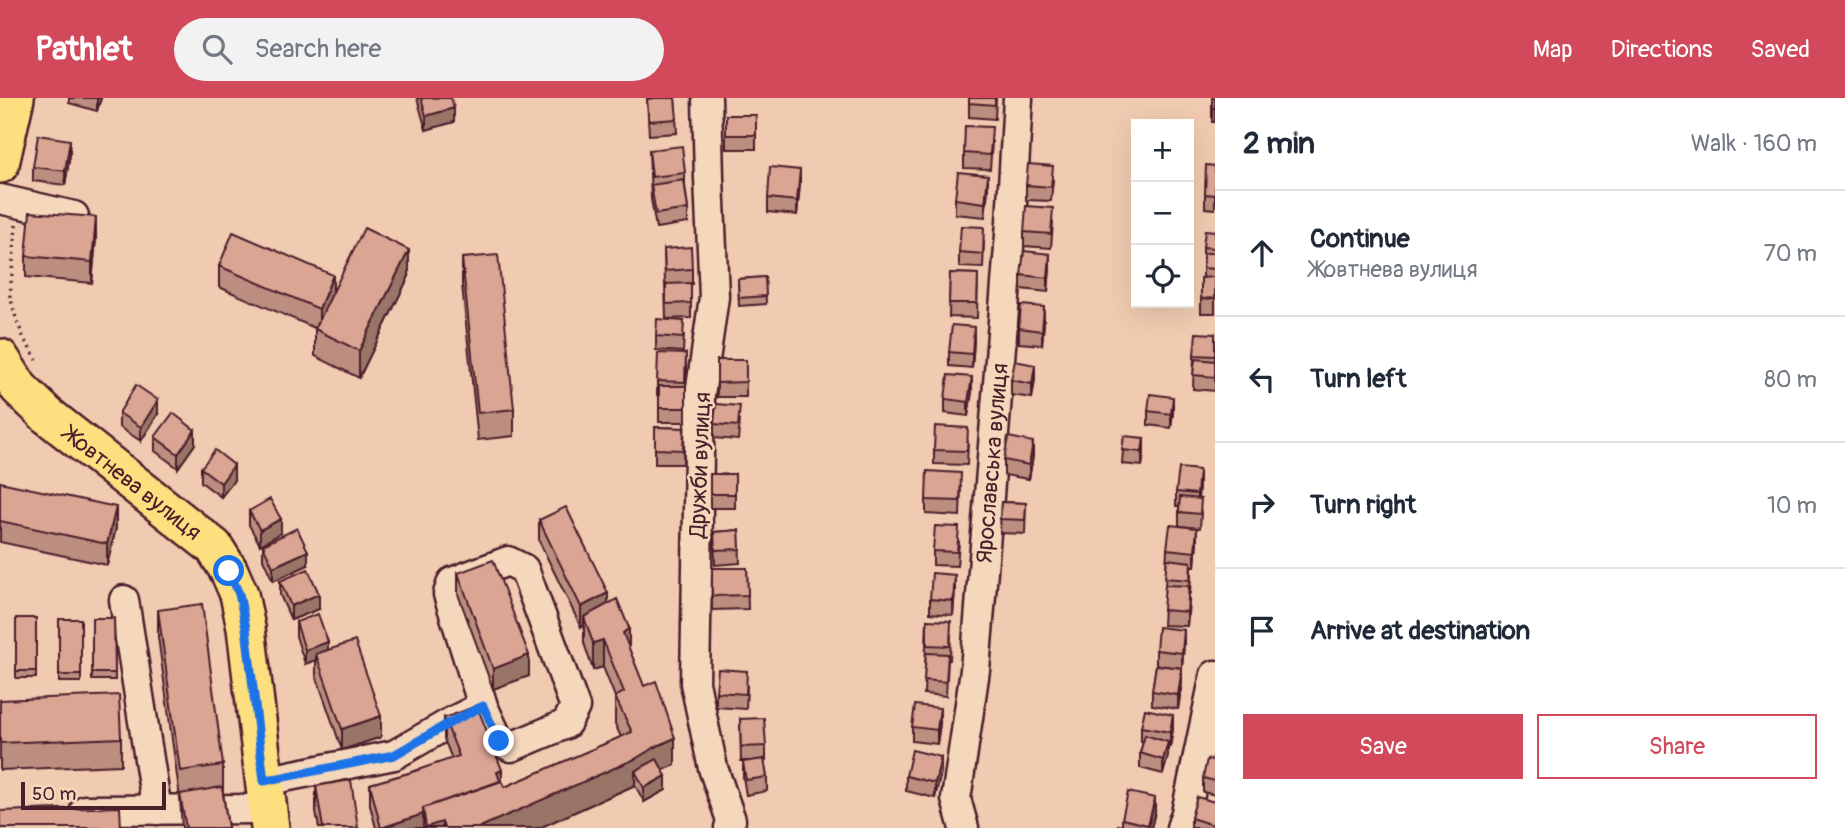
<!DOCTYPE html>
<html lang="en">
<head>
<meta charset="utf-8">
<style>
	:root { --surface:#fff; --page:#f2f2f3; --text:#1f2937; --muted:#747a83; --line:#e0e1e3; --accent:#d1495b }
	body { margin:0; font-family:Pangolin,sans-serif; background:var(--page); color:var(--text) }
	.controls { position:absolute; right:21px; top:21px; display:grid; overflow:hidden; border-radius:0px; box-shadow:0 7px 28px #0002 }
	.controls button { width:63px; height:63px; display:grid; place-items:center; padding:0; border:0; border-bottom:2px solid var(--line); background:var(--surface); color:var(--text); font:35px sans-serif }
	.scale { position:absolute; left:21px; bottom:18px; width:145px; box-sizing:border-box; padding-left:7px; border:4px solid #4a1f2b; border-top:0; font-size:19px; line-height:24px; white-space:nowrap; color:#4a1f2b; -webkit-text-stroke:5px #f5d8bb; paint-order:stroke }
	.stop { position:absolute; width:21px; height:21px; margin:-16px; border:5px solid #1a73e8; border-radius:50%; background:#fff }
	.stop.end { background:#1a73e8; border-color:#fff; box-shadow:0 2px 7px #0008 }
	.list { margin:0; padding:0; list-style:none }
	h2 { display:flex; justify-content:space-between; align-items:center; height:91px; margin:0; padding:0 28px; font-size:30px }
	h2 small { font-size:23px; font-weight:400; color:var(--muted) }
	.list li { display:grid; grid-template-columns:46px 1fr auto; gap:21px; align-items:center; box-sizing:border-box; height:126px; padding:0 28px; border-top:2px solid var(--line) }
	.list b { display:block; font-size:26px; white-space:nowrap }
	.list p { margin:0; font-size:23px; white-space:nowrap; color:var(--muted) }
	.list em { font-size:23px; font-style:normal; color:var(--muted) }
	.actions { display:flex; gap:14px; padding:21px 28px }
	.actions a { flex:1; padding:16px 0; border:2px solid var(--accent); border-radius:0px; text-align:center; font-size:24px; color:var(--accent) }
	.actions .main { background:var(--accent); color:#fff }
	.icon { flex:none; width:38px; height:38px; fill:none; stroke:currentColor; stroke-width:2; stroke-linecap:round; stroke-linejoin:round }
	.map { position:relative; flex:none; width:1215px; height:730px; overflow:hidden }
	header { display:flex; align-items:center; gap:42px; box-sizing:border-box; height:98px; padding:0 35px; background:var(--accent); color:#fff }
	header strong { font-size:33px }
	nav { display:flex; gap:38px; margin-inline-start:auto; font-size:24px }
	.search { width:490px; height:63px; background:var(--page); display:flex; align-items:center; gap:18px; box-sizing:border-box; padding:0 24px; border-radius:38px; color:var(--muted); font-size:26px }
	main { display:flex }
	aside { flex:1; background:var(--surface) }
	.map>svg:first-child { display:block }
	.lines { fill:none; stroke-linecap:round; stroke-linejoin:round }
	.minor-casing { stroke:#4a1f2b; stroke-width:33 }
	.major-casing { stroke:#4a1f2b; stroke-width:42 }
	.path { stroke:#4a1f2b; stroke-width:3.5; stroke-dasharray:2 5; stroke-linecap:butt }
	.minor { stroke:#f5d8bb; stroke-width:28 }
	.major { stroke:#fedf80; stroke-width:37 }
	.wall { fill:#bc8e7f; stroke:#4a1f2b; stroke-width:2 }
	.shaded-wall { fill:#997468; stroke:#4a1f2b; stroke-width:2 }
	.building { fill:#dba594; stroke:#4a1f2b; stroke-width:2 }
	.route { stroke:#1a73e8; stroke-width:9 }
	.labels { text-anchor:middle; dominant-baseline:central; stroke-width:5; stroke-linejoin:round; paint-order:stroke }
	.street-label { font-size:23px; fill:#4a1f2b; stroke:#f5d8bb }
</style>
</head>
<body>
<header>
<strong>Pathlet</strong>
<div class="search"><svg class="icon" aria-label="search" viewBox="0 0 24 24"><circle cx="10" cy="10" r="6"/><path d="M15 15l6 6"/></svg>Search here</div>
<nav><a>Map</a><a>Directions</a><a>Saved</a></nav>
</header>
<main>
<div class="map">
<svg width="1215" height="730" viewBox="0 0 1215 730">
	<rect width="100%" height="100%" fill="#f0cbb1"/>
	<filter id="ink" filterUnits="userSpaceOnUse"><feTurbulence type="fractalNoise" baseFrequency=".0143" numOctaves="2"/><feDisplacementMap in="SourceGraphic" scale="14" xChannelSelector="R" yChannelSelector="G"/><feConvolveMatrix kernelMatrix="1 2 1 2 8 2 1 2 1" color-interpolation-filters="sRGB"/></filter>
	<g filter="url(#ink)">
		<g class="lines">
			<g class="minor-casing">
				<g id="minor">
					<polyline points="707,0 709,80 714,199 700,297 695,585 713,670 731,722 729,730"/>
					<polyline points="0,101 74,118"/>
					<polyline points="124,502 157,712"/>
					<polyline points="264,683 394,657 453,623 483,608 499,643 511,649 566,626 575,609 524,471 508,463 452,484 448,496 483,608"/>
					<polyline points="85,712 267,711"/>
					<path id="s1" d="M964,730l-8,-29 19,-129 36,-448 7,-124"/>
					<polyline points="1181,730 1186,715 1215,577"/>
				</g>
			</g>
			<g class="major-casing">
				<g id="major">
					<polyline points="0,66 15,0"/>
					<path id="s2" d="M0,260l19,30 28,27 167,132 15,24 10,23 7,34 24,200"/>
				</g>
			</g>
			<polyline class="path" points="16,127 10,198 16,220 24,241 37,262"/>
			<use href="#minor" class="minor"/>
			<use href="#major" class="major"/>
		</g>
		<g class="wall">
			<polygon points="69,0 101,0 97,13 69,5"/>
			<polygon points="417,0 451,0 454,24 426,32"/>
			<polygon points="647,0 675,0 677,35 649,37"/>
			<polygon points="969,0 996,0 995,21 969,19"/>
			<polygon points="1215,0 1215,24 1212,24 1212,10"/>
			<polygon points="726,17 756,37 756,51 726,51"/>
			<polygon points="992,44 990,71 964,70 964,55"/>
			<polygon points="649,52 685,75 685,88 688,111 688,125 656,130 651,101"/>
			<polygon points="70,57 65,87 33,83 33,69"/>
			<polygon points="1215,68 1215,111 1205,110 1205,96"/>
			<polygon points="1053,82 1051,103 1026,102 1026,87"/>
			<polygon points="800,86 797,117 768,114 768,100"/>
			<polygon points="988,91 985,119 955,116 955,101"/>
			<polygon points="1053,124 1051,150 1024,148 1024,134"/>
			<polygon points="1215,133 1215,215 1201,215 1201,180 1203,180 1203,149"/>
			<polygon points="96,140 92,185 26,179 26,158"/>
			<polygon points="984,144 983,170 959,169 959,154"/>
			<polygon points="664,151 692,171 692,186 691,186 691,220 666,221"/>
			<polygon points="462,160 514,311 514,338 478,342 462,187"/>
			<polygon points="219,168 333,193 409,178 359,280 315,258 315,230 219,189"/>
			<polygon points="1050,170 1048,194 1021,191 1021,177"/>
			<polygon points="950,175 978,176 977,220 949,219"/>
			<polygon points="765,179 766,206 739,208 738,181"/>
			<polygon points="1044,224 1042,247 1019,245 1019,230"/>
			<polygon points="1215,236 1215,293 1193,291 1194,257"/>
			<polygon points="684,237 683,254 656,252 656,238"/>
			<polygon points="974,243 972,270 949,268 949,254"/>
			<polygon points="686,256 686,324 659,324 659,297 657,297 657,283"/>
			<rect x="717" y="262" width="29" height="37"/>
			<polygon points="1035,281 1032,300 1011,297 1011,282"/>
			<polygon points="972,294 968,318 945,315 945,301"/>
			<polygon points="1148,313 1173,314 1171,330 1148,327"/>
			<polygon points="119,315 158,316 141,343 119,329"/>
			<polygon points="740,322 738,342 714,340 714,326"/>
			<polygon points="655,329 684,330 683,366 655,366"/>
			<polygon points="1124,338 1144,355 1142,368 1122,366"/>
			<polygon points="155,339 195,346 178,370 155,353"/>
			<polygon points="968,344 967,367 934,366 934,352"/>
			<polygon points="1033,358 1029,381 1004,377 1004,362"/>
			<polygon points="201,370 234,382 221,399 201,384"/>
			<polygon points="735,376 735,410 710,410 710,396"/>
			<polygon points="0,384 116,430 107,467 0,444"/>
			<polygon points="1199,387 1198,401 1201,415 1200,430 1179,428 1179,408 1176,408 1176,394"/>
			<polygon points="961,389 960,418 926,416 926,402"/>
			<polygon points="1001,404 1026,405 1025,436 1000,435"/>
			<polygon points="249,413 281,435 260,447 249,427"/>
			<polygon points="539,422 608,506 629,551 675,667 663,672 666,692 644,704 635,687 539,730 376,730 370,707 370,686 409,675 452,661 444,641 444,620 502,683 505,689 621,639 615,626 615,599 603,569 593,572 584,545 584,528 581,529 539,443"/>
			<polygon points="739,432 740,465 715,467 714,434"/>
			<polygon points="959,444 957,468 933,467 933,453"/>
			<polygon points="1197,444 1195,468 1191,468 1187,528 1163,527 1167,451"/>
			<polygon points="263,447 308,467 273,483 263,461"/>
			<polygon points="712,470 747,470 748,511 712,512"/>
			<polygon points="458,475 529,578 493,591 458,496"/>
			<polygon points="280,483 319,511 291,522 280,497"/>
			<polygon points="955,491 953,517 930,515 930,501"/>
			<polygon points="158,512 223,667 223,694 228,730 182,730 180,700 158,539"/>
			<rect x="16" y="520" width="20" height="60"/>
			<polygon points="92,520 114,520 115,582 92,582"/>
			<rect x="59" y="521" width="22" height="63"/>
			<polygon points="927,522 951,537 950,562 948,562 946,598 924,596"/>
			<polygon points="296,524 328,552 381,639 342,652 316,577 316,562 305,566 296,538"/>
			<polygon points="1184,546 1182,570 1166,568 1182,584 1178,611 1152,607 1152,593 1156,567 1156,552"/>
			<polygon points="747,588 746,611 716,609 716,594"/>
			<polygon points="0,602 121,640 121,667 0,672"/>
			<polygon points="740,621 766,648 766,662 764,662 767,679 767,693 746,697 743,679 743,664 754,663 741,663"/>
			<polygon points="940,625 937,646 912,643 912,629"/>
			<polygon points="1141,629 1173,631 1170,649 1168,648 1168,658 1163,676 1140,670 1140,655 1143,644 1141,643"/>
			<polygon points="1215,663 1215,697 1203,694 1203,680"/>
			<polygon points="941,674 935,700 906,693 906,678"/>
			<polygon points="316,688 358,730 319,730 316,714"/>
			<polygon points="1197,699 1215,730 1191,730 1191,720"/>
			<polygon points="1155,714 1151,730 1117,730 1122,728 1122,721"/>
		</g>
		<g class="shaded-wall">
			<polygon points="97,0 101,0 97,13"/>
			<polygon points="454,10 454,24 426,32 426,18"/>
			<polygon points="70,42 70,57 65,87 65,73"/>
			<polygon points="800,72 800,86 797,117 797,103"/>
			<polygon points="988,77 988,91 985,119 985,105"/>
			<polygon points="96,119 96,140 92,185 92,164"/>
			<polygon points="409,152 409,178 359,280 359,253"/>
			<polygon points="1050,156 1050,170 1048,194 1048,180"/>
			<polygon points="333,177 333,198 319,232 319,211"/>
			<polygon points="1044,209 1044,224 1042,247 1042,233"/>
			<polygon points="974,229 974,243 972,270 972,256"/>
			<polygon points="1035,267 1035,281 1032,300 1032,286"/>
			<polygon points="972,279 972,294 968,318 968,304"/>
			<polygon points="1173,299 1173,314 1171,330 1171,316"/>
			<polygon points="158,302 158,316 141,343 141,329"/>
			<polygon points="195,332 195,346 178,370 178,356"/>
			<polygon points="1144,340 1144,355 1142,368 1142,354"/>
			<polygon points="1033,344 1033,358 1029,381 1029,367"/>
			<polygon points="234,367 234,382 221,399 221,385"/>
			<polygon points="1199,372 1199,387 1197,410 1197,396"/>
			<polygon points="116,409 116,430 107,467 107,446"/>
			<polygon points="281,421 281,435 260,447 260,432"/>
			<polygon points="1197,430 1197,444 1195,468 1195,454"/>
			<polygon points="308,453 308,467 273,483 273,469"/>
			<polygon points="1191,464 1191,478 1190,496 1190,482"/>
			<polygon points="955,477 955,491 953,517 953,503"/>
			<polygon points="1189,488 1189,503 1187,528 1187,514"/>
			<polygon points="608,495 608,516 584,519 584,528 581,529 581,509"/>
			<polygon points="319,496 319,511 291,522 291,508"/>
			<polygon points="629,530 629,557 623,535"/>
			<polygon points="1184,532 1184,546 1182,570 1182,555"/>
			<polygon points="603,542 603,569 593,572 593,545"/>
			<polygon points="328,544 328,558 316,556 316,562 305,566 305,552"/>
			<polygon points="529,557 529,578 493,591 493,571"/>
			<polygon points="1182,570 1182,584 1178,611 1178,597"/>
			<polygon points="940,610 940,625 937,646 937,632"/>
			<polygon points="1173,617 1173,631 1170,649 1170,634"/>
			<polygon points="381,618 381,639 342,652 342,631"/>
			<polygon points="675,640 675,667 657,675 635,673 635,687 539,730 478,730"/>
			<polygon points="1168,644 1168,658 1163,676 1163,662"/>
			<polygon points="941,659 941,674 935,700 935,685"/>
			<polygon points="502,672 502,710 442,724 442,730 426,730 424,716 497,674"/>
			<polygon points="666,678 666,692 644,704 644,690"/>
			<polygon points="1155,700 1155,714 1151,730 1148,730"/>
			<polygon points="423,716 423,730 382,730"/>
		</g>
		<g class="building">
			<polygon points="421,0 451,0 454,10 426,18"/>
			<polygon points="655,0 675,0 677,21 649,23 647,1"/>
			<polygon points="969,0 995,0 995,7 969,5"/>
			<rect x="1212" y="0" width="3" height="10"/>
			<rect x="726" y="17" width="30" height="20"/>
			<polygon points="965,28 992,29 990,57 964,55"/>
			<polygon points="38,37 70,42 65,73 33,69"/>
			<polygon points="682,48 685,75 652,79 649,52"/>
			<polygon points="1028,66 1053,68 1051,89 1026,87"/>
			<polygon points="1206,67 1215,68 1215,97 1205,96"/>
			<polygon points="770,69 800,72 797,103 768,100"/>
			<polygon points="958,74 988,77 985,105 955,101"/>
			<polygon points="684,82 688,111 656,116 651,87"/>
			<polygon points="1026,108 1053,110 1051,136 1024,134"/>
			<polygon points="30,114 96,119 92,164 26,158"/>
			<polygon points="961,128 984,129 983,156 959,154"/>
			<polygon points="364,130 409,152 359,253 315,231"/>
			<polygon points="1205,132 1215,133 1215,150 1203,149"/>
			<polygon points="233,134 333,177 319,211 219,168"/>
			<polygon points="691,149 692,171 665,173 664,151"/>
			<polygon points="1024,153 1050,156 1048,180 1021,177"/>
			<polygon points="1204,155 1215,155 1215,171 1203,170"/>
			<polygon points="498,157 514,311 478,315 462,160"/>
			<polygon points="950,175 978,176 977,205 949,205"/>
			<polygon points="765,179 766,198 739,200 738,181"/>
			<polygon points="1215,179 1215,200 1201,201 1201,180"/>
			<polygon points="691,185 691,205 666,206 666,186"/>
			<polygon points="1021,207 1044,209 1042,233 1019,230"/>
			<polygon points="657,221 684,223 683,240 656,238"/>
			<polygon points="952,227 974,229 972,256 949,254"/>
			<polygon points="1196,235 1215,236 1215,258 1194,257"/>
			<polygon points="658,255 686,256 685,284 657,283"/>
			<polygon points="1195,261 1215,263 1215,279 1193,277"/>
			<polygon points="717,262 746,262 746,284 717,285"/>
			<polygon points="1015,263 1035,267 1032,286 1011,282"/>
			<polygon points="948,277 972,279 968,304 945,301"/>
			<polygon points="136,287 158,302 141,329 119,315"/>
			<rect x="659" y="288" width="27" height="22"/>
			<polygon points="1150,296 1173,299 1171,316 1148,313"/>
			<polygon points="716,306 740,308 738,328 714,326"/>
			<polygon points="173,315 195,332 178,356 155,339"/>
			<polygon points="935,328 968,330 967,353 934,352"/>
			<polygon points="655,329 684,330 683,352 655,351"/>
			<polygon points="1124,338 1144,340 1142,354 1122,352"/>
			<polygon points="1008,339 1033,344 1029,367 1004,362"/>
			<polygon points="215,352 234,367 221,385 201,370"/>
			<polygon points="1179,370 1199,372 1197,396 1176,394"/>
			<polygon points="927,373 961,375 960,403 926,402"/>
			<rect x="710" y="376" width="25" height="20"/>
			<polygon points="0,384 116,409 107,446 0,423"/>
			<polygon points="1180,399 1201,401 1200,416 1179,414"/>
			<polygon points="270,401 281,421 260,432 249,413"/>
			<polygon points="1001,404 1026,405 1025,422 1000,421"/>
			<polygon points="566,409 608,495 581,509 539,422"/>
			<polygon points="1170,427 1197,430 1195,454 1167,451"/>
			<polygon points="935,428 959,429 957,454 933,453"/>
			<polygon points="297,430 308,453 273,469 263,447"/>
			<polygon points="739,432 740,451 715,452 714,434"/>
			<polygon points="1167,461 1191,464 1190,482 1165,480"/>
			<polygon points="493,462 529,557 493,571 458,475"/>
			<polygon points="712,470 747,470 748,497 712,498"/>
			<polygon points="308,471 319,496 291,508 280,483"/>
			<polygon points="932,475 955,477 953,503 930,501"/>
			<polygon points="1165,487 1189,488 1187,514 1163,512"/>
			<polygon points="617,501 629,530 623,535 644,588 656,583 675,640 657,648 635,661 478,730 444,730 442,724 426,729 423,710 502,683 505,689 632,634 615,599 624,594 603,542 593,545 584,519"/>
			<polygon points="202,506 223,667 180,673 158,512"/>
			<polygon points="318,516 328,544 305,552 296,524"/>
			<rect x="16" y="520" width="20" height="53"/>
			<polygon points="92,520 114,520 115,575 92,575"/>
			<rect x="59" y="521" width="22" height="56"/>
			<polygon points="927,522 951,523 950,548 927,547"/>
			<polygon points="1158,529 1184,532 1182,555 1156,552"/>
			<polygon points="355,543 381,618 342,631 316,556"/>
			<polygon points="926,555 948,556 946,584 924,582"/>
			<polygon points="1156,567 1182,570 1178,597 1152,593"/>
			<polygon points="718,571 747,573 746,596 716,594"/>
			<polygon points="119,597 121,640 0,645 0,602"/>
			<polygon points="915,607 940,610 937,632 912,629"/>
			<polygon points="477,608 502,672 497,674 500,683 423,710 423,716 381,730 370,686 409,675 459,658 444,620"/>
			<polygon points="1145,611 1173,617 1170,634 1141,629"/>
			<polygon points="764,620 766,648 741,649 740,621"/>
			<polygon points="1145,637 1168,644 1163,662 1140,655"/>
			<polygon points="912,652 941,659 935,685 906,678"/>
			<polygon points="657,661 666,678 644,690 635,673"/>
			<polygon points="764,661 767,679 746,682 743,664"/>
			<polygon points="1207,661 1215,663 1215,683 1203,680"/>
			<polygon points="351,682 358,730 323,730 316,688"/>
			<polygon points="222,689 228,730 186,730 180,696"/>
			<polygon points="1128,694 1155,700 1148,727 1122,721"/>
			<polygon points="1197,699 1215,704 1215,721 1213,727 1191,720"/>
			<polygon points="120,709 121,730 0,730 0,713"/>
			<polygon points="1118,727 1132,730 1117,730"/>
		</g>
	</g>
	<g class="lines" filter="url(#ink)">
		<polyline class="route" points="229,473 239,496 246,530 264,683 394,657 453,623 483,608 499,643"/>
	</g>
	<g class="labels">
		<g class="street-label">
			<text stroke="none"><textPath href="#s1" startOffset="368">Ярославська вулиця</textPath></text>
			<text transform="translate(700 367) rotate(-88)">Дружби вулиця</text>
			<text stroke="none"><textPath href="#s2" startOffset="184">Жовтнева вулиця</textPath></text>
		</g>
	</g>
</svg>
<div class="controls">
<button>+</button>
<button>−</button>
<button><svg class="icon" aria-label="locate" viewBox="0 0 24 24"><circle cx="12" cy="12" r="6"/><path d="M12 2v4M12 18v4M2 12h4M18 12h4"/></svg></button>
</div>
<div class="scale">50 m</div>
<div class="stop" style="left:229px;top:473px"></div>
<div class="stop end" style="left:499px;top:643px"></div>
</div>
<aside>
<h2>2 min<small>Walk · 160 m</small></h2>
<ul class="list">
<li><svg class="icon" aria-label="ahead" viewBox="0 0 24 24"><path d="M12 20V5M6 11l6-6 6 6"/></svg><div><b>Continue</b><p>Жовтнева вулиця</p></div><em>70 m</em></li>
<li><svg class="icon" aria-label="left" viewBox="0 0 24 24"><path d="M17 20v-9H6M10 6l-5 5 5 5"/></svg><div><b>Turn left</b></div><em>80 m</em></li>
<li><svg class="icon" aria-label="right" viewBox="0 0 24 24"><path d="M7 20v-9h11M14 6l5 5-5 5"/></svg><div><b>Turn right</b></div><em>10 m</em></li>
<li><svg class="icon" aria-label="arrive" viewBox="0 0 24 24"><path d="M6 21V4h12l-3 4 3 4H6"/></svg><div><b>Arrive at destination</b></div></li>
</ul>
<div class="actions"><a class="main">Save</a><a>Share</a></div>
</aside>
</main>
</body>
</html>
